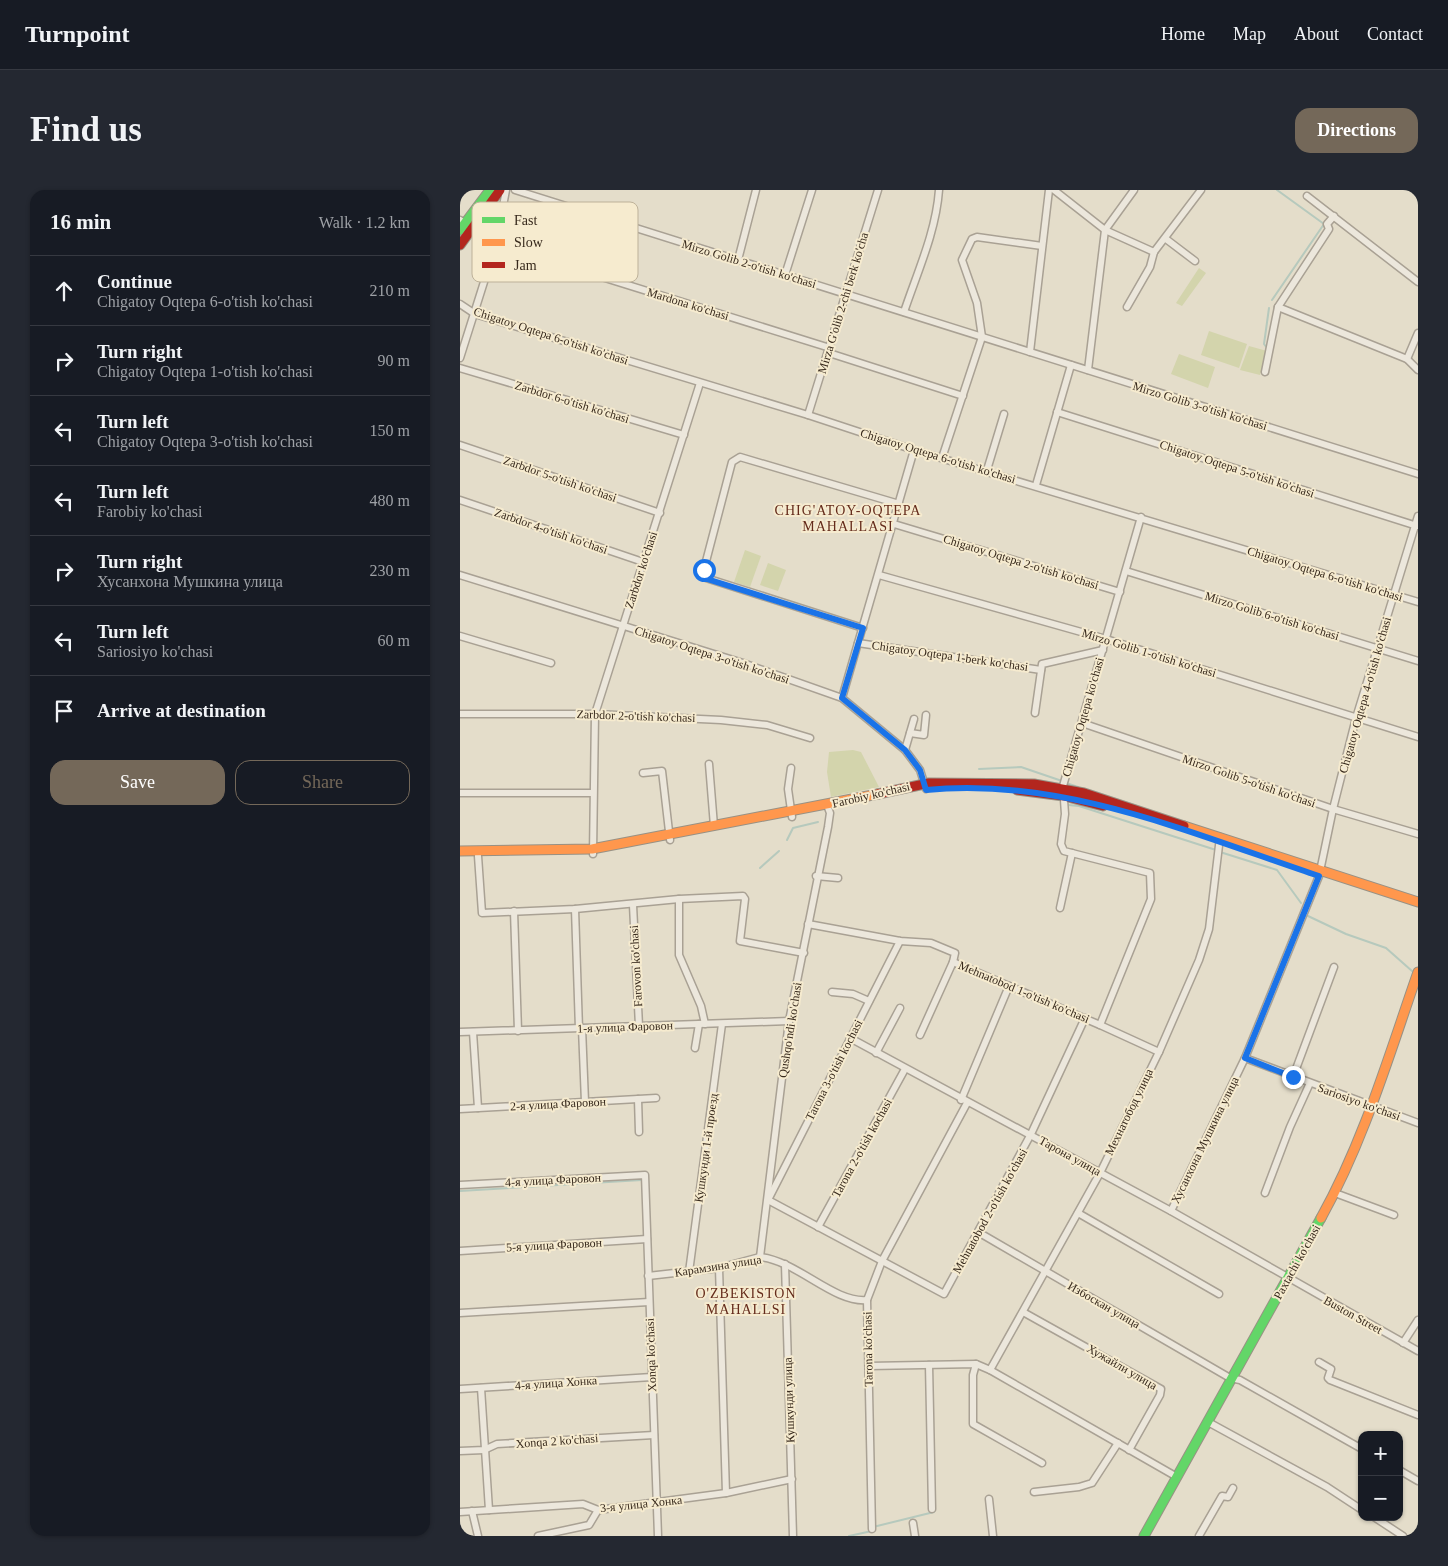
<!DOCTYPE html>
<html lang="en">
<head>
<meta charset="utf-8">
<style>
	:root { --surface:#171b24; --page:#242831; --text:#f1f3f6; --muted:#9ea1a6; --line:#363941; --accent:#746859 }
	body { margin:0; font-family:"Times New Roman",serif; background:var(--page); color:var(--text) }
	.controls { position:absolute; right:15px; bottom:15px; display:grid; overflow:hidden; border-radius:10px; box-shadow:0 1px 4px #0004 }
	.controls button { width:45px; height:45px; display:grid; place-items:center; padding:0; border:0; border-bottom:1px solid var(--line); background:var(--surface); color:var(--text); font:25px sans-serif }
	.stop { position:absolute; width:15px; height:15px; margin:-11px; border:4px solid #1a73e8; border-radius:50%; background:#fff }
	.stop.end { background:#1a73e8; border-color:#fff; box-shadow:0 1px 5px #0008 }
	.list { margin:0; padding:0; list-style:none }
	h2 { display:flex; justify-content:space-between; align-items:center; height:65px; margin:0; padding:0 20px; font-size:21px }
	h2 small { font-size:16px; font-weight:400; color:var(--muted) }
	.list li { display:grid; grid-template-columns:32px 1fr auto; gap:15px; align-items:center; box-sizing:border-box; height:70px; padding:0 20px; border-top:1px solid var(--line) }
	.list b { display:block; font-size:19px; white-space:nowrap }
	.list p { margin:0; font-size:16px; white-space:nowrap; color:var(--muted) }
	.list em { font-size:16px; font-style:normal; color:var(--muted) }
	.actions { display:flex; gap:10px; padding:15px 20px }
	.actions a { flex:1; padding:11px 0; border:1px solid var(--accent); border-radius:15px; text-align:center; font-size:18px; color:var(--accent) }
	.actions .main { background:var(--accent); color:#fff }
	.icon { flex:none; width:28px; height:28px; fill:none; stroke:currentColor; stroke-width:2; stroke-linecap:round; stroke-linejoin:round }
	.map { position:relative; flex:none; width:958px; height:1346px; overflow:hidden; border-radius:15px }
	header { display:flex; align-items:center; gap:30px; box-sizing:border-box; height:70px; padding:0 25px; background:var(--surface); border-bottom:1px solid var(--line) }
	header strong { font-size:24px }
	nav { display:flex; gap:28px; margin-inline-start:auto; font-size:18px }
	.intro { display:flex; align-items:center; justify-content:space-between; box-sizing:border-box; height:120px; padding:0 30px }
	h1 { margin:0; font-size:35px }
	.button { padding:12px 22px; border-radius:15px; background:var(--accent); color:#fff; font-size:18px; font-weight:700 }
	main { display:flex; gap:30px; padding:0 30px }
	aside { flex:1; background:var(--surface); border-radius:15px; box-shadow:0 1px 4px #0004 }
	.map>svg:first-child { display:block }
	.green { fill:#d3d4ac }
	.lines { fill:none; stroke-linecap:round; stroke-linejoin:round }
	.stream { stroke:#b6c9bd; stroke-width:2 }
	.street-casing { stroke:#a9a194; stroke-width:9 }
	.fast-casing { stroke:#989184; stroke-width:11 }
	.slow-casing { stroke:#989184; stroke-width:11 }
	.jam-casing { stroke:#989184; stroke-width:11 }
	.street { stroke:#ece7dc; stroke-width:6 }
	.fast { stroke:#63d668; stroke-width:9 }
	.slow { stroke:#ff974d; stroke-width:9 }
	.jam { stroke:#b3261e; stroke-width:9 }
	.route { stroke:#1a73e8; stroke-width:6 }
	.labels { text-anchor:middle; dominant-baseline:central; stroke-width:4; stroke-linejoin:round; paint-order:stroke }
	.street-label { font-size:12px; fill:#37291c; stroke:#f6ebcf }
	.neighbourhood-label { font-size:14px; letter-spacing:1px; fill:#642b1b; stroke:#f6ebcf }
	.key { fill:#f6ebcf; stroke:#bdb199; stroke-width:1 }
	.key-label { font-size:14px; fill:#37291c }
</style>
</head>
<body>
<header>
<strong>Turnpoint</strong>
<nav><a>Home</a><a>Map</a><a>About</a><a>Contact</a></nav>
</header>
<div class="intro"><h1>Find us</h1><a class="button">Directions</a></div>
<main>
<aside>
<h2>16 min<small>Walk · 1.2 km</small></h2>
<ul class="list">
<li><svg class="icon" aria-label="ahead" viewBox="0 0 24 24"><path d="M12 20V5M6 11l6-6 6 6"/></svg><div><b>Continue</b><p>Chigatoy Oqtepa 6-o'tish ko'chasi</p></div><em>210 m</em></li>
<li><svg class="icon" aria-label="right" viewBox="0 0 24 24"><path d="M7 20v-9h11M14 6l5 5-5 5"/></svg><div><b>Turn right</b><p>Chigatoy Oqtepa 1-o'tish ko'chasi</p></div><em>90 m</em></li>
<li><svg class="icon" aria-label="left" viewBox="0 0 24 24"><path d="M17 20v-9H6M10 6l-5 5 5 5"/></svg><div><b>Turn left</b><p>Chigatoy Oqtepa 3-o'tish ko'chasi</p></div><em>150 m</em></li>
<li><svg class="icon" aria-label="left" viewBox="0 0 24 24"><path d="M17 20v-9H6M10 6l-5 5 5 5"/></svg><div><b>Turn left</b><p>Farobiy ko'chasi</p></div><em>480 m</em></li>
<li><svg class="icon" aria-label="right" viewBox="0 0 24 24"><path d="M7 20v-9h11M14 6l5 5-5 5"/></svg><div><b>Turn right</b><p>Хусанхона Мушкина улица</p></div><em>230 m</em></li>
<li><svg class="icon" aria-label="left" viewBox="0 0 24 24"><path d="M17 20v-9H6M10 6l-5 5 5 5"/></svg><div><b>Turn left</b><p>Sariosiyo ko'chasi</p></div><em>60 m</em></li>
<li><svg class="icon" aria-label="arrive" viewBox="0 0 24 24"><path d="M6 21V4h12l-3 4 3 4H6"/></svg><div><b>Arrive at destination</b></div></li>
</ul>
<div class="actions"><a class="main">Save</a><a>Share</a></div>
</aside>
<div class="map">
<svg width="958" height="1346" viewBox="0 0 958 1346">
	<rect width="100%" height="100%" fill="#e4ddca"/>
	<g class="green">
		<polygon points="739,78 746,83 722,116 716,113"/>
		<polygon points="749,141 787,154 779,178 741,165"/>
		<polygon points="789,156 807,161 800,185 780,180"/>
		<polygon points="719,164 755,177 748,198 711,184"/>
		<polygon points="285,360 301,366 290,397 274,392"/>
		<polygon points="308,373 326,380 318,401 300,395"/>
		<polygon points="393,560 401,562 419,597 371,607 367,582 369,562"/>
	</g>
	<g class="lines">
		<g class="stream">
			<polyline points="812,110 864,34 817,0"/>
			<polyline points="807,158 804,154 809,118"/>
			<polyline points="519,579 561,577 602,591"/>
			<polyline points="606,593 618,597"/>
			<polyline points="608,615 619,616 756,660"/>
			<polyline points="327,650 333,638 358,632"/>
			<polyline points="760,662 817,680 841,713"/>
			<polyline points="300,678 319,661"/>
			<polyline points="848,726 886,744 926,758 952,781"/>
			<polyline points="0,1001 182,990"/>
			<polyline points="413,1337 474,1322"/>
			<polyline points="389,1346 412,1341"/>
		</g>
		<g class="street-casing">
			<g id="street">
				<polyline points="55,0 958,284"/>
				<polyline points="594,0 645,40 694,62"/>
				<polyline points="847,6 958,92"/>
				<polyline points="0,30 36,54 370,158"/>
				<polyline points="706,49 735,71"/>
				<polyline points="694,62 741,0"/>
				<polyline points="278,70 296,0"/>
				<polyline points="325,85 352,0"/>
				<polyline points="0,114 15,124 348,225 454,260 958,412"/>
				<polyline points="667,117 690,77 694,62"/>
				<polyline points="818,117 947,169 958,180"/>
				<path d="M444,122c13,-39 32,-80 35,-122"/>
				<polyline points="570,162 589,0"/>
				<polyline points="369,163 503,206"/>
				<polyline points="0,168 36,54 46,0"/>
				<polyline points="947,169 958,143"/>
				<polyline points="0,178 224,245"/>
				<polyline points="628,180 645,40 674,0"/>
				<polyline points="805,182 818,117 869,39 867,34 874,26"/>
				<polyline points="597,222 957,336"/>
				<polyline points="348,225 418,0"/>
				<polyline points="0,255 200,323"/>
				<polyline points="482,268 522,147 517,113 502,70 512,49 517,47 582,56"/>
				<polyline points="527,280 544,224"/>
				<polyline points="576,295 611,175"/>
				<polyline points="0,310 183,372"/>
				<polyline points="434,334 660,402"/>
				<polyline points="666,381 958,471"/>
				<polyline points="0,385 283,473 382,508 445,560 460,580 466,599"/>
				<polyline points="419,385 646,449 958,547"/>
				<polyline points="403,438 246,388 244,379 272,272 280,267 439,314"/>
				<polyline points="0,446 91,473"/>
				<polyline points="398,453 581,480"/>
				<polyline points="382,508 454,260"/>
				<polyline points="575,523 582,474 643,460"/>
				<polyline points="0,524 135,524 261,530 307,535 350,548"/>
				<polyline points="622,533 873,619 958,644"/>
				<polyline points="450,543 464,545 466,525"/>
				<polyline points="445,560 454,529"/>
				<polyline points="249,574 254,636"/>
				<polyline points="331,578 328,599 332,627"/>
				<polyline points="183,583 202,581 210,650"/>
				<polyline points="0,603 133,603"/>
				<polyline points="133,664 135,524 240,193"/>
				<polyline points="18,666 22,723 115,719 219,709 283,706 285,709 280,751 344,763"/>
				<polyline points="356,686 378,688"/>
				<polyline points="219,709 219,765 241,816 245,834"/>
				<polyline points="173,715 179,836"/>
				<polyline points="600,718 612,663"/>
				<polyline points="115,719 119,839"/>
				<polyline points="54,721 58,841"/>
				<polyline points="348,734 440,751 471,753 495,763 493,772 460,845"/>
				<polyline points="440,751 308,1010 484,1104 571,944 625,828"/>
				<polyline points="493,772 640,835 699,862"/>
				<polyline points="372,802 393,804 409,811"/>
				<polyline points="640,835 691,709 690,683 604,661 601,654 605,624 603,596 681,327"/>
				<polyline points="122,838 125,912"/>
				<polyline points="0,842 329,831"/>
				<polyline points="13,842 18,918"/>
				<polyline points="390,848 711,1021 958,1161"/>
				<polyline points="235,858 239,834"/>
				<polyline points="416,863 440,818"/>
				<polyline points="785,868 958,933"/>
				<polyline points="833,887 874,777"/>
				<polyline points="178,909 179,942"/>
				<polyline points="501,910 549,796"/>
				<polyline points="0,919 196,908"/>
				<polyline points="0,995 185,985 198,1346"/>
				<polyline points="805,1003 830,937 850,893"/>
				<polyline points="875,1003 934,1025"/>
				<polyline points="711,1021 785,868 859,686 873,619 896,528 958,326"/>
				<polyline points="618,1023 759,1104"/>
				<polyline points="358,1037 445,879"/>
				<polyline points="518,1042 770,1188 780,1190 902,1259"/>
				<polyline points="0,1061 187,1049"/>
				<polyline points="300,1067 329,831 368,637 370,623 367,615"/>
				<polyline points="325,1074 333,1346"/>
				<polyline points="259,1078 266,1303"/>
				<polyline points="229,1082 262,834"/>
				<path d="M188,1086l71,-8 41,-11c38,4 73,46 107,43"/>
				<polyline points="563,1122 701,1199 700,1205 669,1260"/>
				<polyline points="0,1123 189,1112"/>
				<polyline points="943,1153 958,1130"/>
				<polyline points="859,1172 871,1179 868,1188 870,1190 958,1225"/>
				<polyline points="516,1174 513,1185 513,1234 582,1273"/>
				<polyline points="469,1175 472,1319"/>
				<polyline points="409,1176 516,1174 530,1180 717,1287"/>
				<polyline points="530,1180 640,983 699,862 739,770 749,739 760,647"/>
				<polyline points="21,1198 29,1320"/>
				<polyline points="0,1199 192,1187"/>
				<polyline points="748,1232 867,1297 902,1320"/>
				<polyline points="0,1261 24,1260 37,1254 194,1245"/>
				<polyline points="939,1280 958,1291"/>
				<polyline points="574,1302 619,1297 632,1293 658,1253"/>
				<polyline points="529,1309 533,1346"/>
				<polyline points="12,1321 18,1346"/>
				<polyline points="0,1322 123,1314 138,1320 266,1303 332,1289"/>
				<polyline points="914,1327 943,1346"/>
				<polyline points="453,1333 455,1346"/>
				<polyline points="412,1339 407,1110 422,1071 507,913"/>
				<polyline points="78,1346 129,1335 138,1320"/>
				<polyline points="739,1346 762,1306 768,1307 773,1298"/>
			</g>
		</g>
		<g class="fast-casing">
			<g id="fast">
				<polyline points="0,40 30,0"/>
				<polyline points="684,1346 861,1028"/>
			</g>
		</g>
		<g class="slow-casing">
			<g id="slow">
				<polyline points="724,636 958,712"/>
				<polyline points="0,661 132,659 418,604"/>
				<path d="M861,1028c43,-77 68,-163 97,-246"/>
			</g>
		</g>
		<g class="jam-casing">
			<g id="jam">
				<polyline points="0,55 40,0"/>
				<polyline points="557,600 604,606 643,616"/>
				<polyline points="418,604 469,593 574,594 624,603 724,636"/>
			</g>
		</g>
		<use href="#street" class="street"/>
		<use href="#fast" class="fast"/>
		<use href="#slow" class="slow"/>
		<use href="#jam" class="jam"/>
	</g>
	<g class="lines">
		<path class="route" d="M244,380l3,9 156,49 -21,70 63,52 15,20 6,20c135,-14 267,44 393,86l-74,182 48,19"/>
	</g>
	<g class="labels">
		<g class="street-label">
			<text transform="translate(289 74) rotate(17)">Mirzo Golib 2-o'tish ko'chasi</text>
			<text transform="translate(383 113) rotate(-73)">Mirza G'olib 2-chi berk ko'cha</text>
			<text transform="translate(228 114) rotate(17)">Mardona ko'chasi</text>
			<text transform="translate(91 146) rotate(18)">Chigatoy Oqtepa 6-o'tish ko'chasi</text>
			<text transform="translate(112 212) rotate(17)">Zarbdor 6-o'tish ko'chasi</text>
			<text transform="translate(740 216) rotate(17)">Mirzo Golib 3-o'tish ko'chasi</text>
			<text transform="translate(478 266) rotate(17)">Chigatoy Oqtepa 6-o'tish ko'chasi</text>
			<text transform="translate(777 279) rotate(18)">Chigatoy Oqtepa 5-o'tish ko'chasi</text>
			<text transform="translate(100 289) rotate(19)">Zarbdor 5-o'tish ko'chasi</text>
			<text transform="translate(91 341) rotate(19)">Zarbdor 4-o'tish ko'chasi</text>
			<text transform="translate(561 372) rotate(17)">Chigatoy Oqtepa 2-o'tish ko'chasi</text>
			<text transform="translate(181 380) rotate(-72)">Zarbdor ko'chasi</text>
			<text transform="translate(865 384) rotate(17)">Chigatoy Oqtepa 6-o'tish ko'chasi</text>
			<text transform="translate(812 426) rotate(17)">Mirzo Golib 6-o'tish ko'chasi</text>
			<text transform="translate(689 463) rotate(17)">Mirzo Golib 1-o'tish ko'chasi</text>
			<text transform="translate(252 465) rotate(18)">Chigatoy Oqtepa 3-o'tish ko'chasi</text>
			<text transform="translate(490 466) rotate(8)">Chigatoy Oqtepa 1-berk ko'chasi</text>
			<text transform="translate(905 505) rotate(-74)">Chigatoy Oqtepa 4-o'tish ko'chasi</text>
			<text transform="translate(176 526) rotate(2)">Zarbdor 2-o'tish ko'chasi</text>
			<text transform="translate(623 527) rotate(-74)">Chigatoy Oqtepa ko'chasi</text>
			<text transform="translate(789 591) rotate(19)">Mirzo Golib 5-o'tish ko'chasi</text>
			<text transform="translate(411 605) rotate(-13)">Farobiy ko'chasi</text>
			<text transform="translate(176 776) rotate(-93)">Farovon ko'chasi</text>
			<text transform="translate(564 802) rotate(23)">Mehnatobod 1-o'tish ko'chasi</text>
			<text transform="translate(165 837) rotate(-2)">1-я улица Фаровон</text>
			<text transform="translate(330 840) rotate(-81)">Qushqo'ndi ko'chasi</text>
			<text transform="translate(374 880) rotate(-63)">Tarona 3-o'tish kochasi</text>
			<text transform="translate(899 912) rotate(20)">Sariosiyo ko'chasi</text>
			<text transform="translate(98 914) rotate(-3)">2-я улица Фаровон</text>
			<text transform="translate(669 922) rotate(-64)">Мехнатобод улица</text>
			<text transform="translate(745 950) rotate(-64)">Хусанхона Мушкина улица</text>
			<text transform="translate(246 958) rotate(-82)">Кушкунди 1-й проезд</text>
			<text transform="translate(402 958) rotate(-61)">Tarona 2-o'tish kochasi</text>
			<text transform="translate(610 966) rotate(29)">Тарона улица</text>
			<text transform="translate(93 990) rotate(-3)">4-я улица Фаровон</text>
			<text transform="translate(530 1021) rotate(-61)">Mehnatobod 2-o'tish ko'chasi</text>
			<text transform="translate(94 1055) rotate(-3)">5-я улица Фаровон</text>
			<text transform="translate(837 1072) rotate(-61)">Paxtachi ko'chasi</text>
			<text transform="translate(258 1076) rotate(-9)">Карамзина улица</text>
			<text transform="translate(644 1115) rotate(30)">Избоскан улица</text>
			<text transform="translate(893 1125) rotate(29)">Buston Street</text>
			<text transform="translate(408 1159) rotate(-91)">Tarona ko'chasi</text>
			<text transform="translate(191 1165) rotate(-92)">Xonqa ko'chasi</text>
			<text transform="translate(662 1177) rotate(30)">Хужайли улица</text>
			<text transform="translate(96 1193) rotate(-4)">4-я улица Хонка</text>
			<text transform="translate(329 1210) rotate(-92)">Кушкунди улица</text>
			<text transform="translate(97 1251) rotate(-4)">Xonqa 2 ko'chasi</text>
			<text transform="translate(181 1314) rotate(-6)">3-я улица Хонка</text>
		</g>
		<g class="neighbourhood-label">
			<text x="388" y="320">CHIG'ATOY-OQTEPA<tspan x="388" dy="16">MAHALLASI</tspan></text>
			<text x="286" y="1103">O'ZBEKISTON<tspan x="286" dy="16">MAHALLSI</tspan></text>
		</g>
	</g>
	<rect x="12" y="12" width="166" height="80" rx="8" class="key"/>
	<rect x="22" y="27" width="23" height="6" fill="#63d668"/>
	<rect x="22" y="49" width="23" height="7" fill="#ff974d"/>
	<rect x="22" y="72" width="23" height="6" fill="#b3261e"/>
	<g class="key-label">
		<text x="54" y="35">Fast</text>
		<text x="54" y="57">Slow</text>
		<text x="54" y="80">Jam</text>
	</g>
</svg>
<div class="controls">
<button>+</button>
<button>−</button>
</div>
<div class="stop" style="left:244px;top:380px"></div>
<div class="stop end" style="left:833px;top:887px"></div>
</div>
</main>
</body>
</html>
